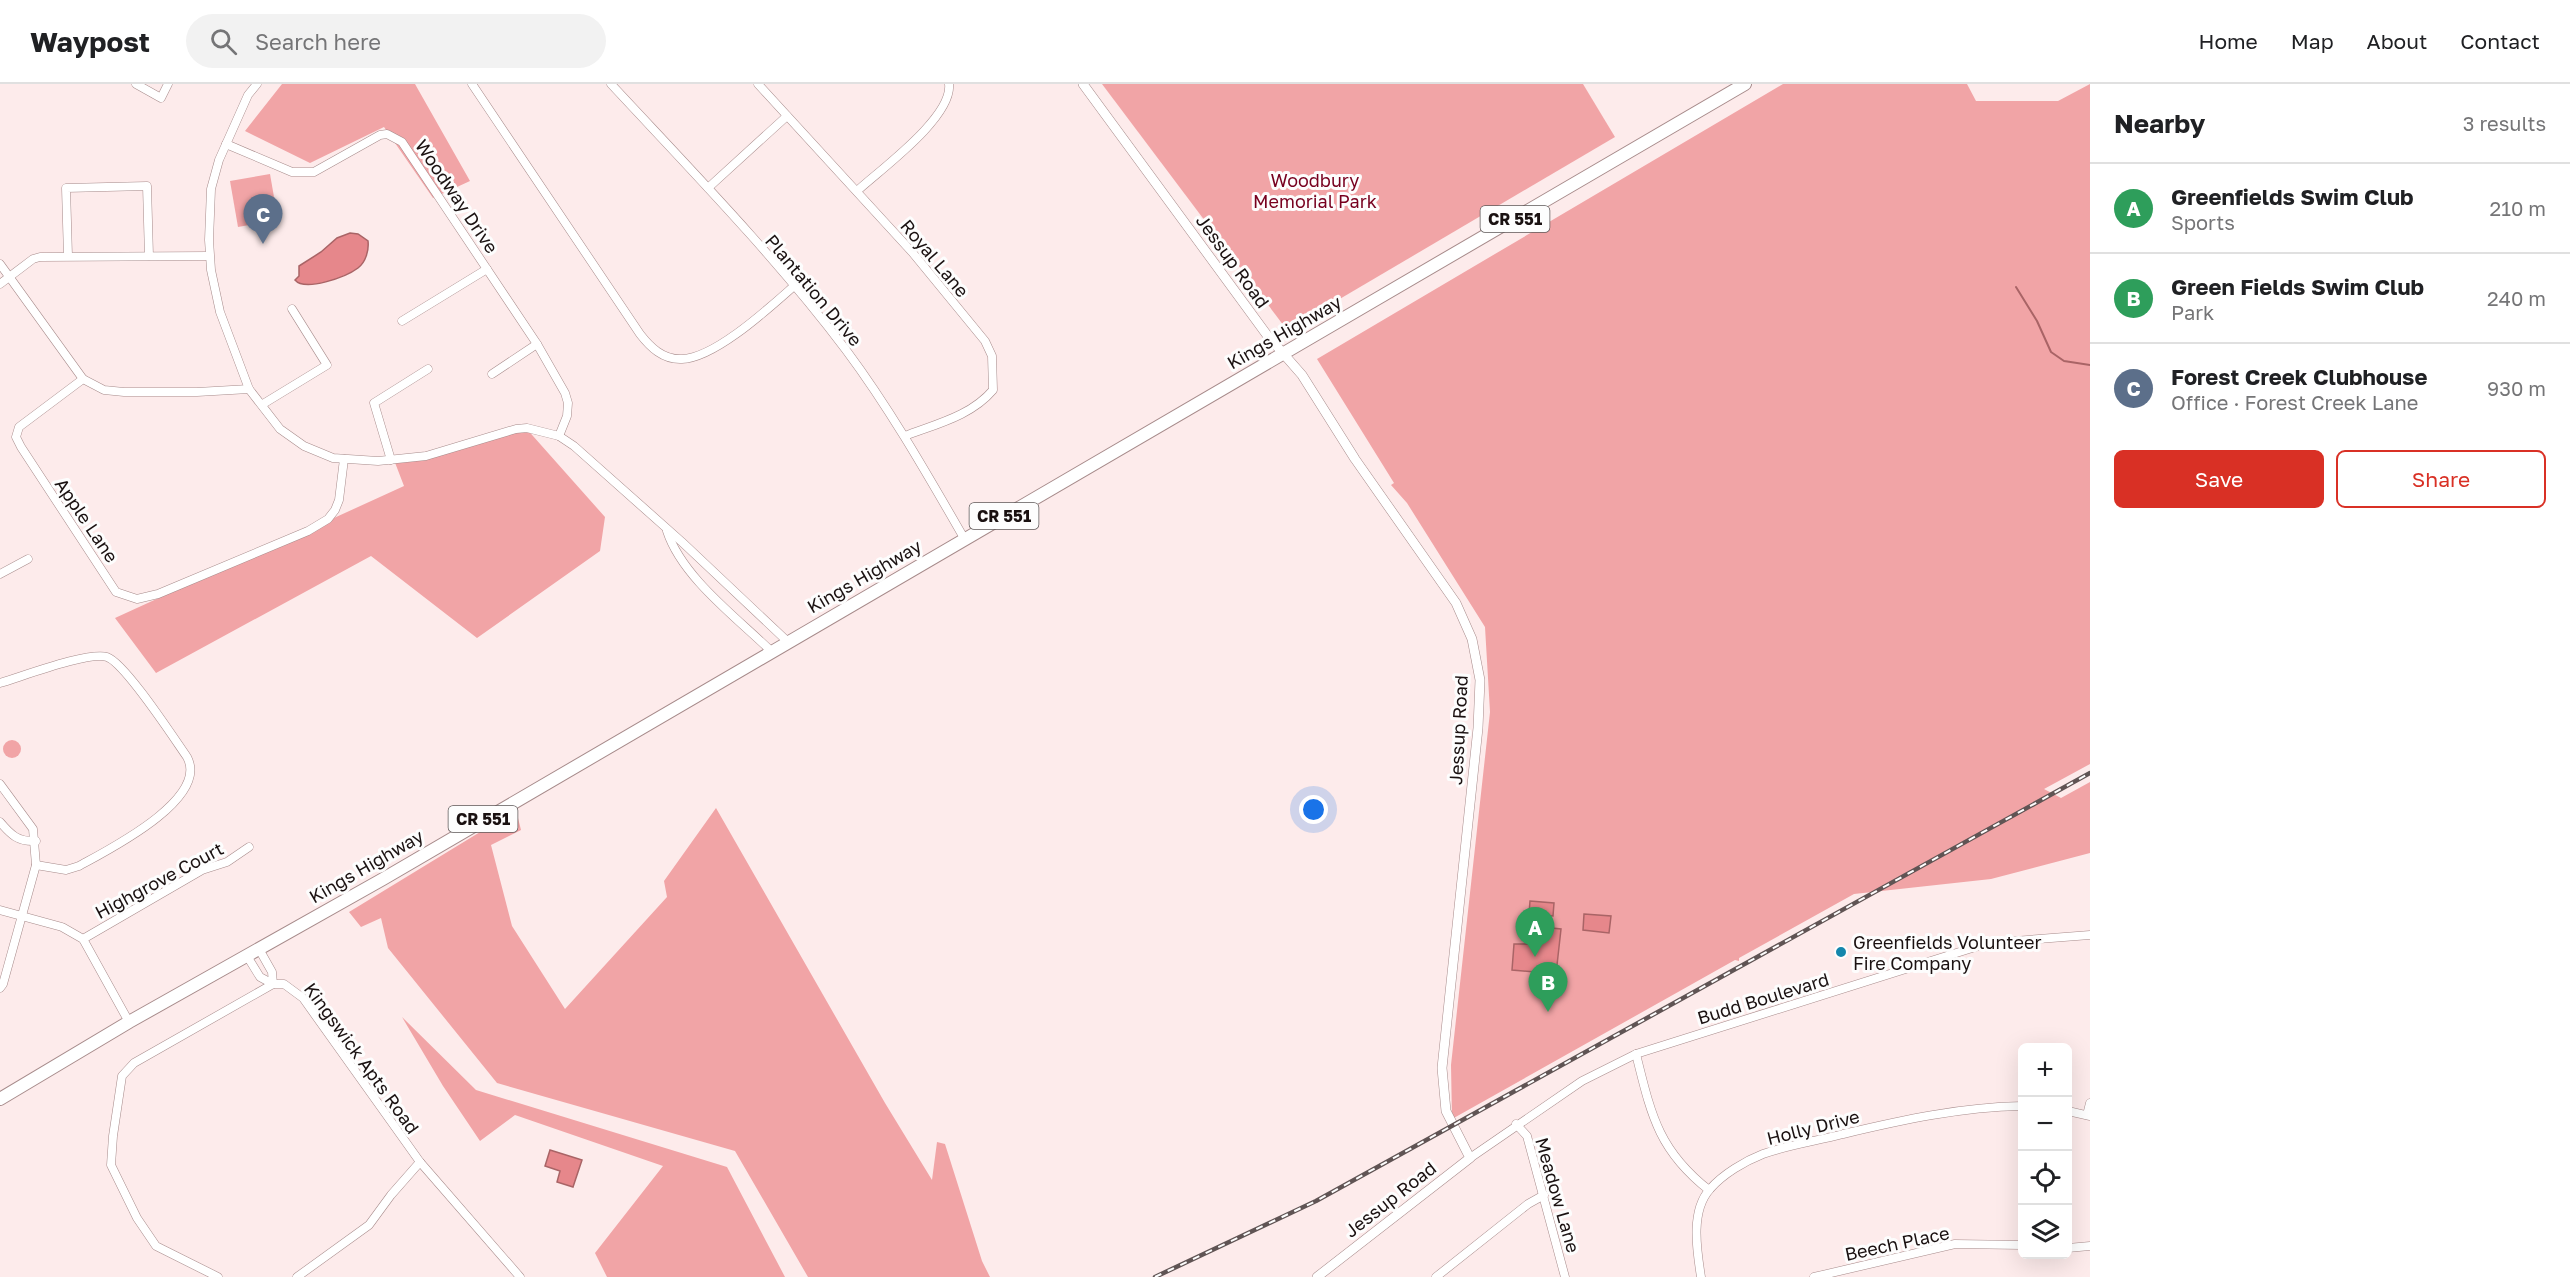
<!DOCTYPE html>
<html lang="en">
<head>
<meta charset="utf-8">
<style>
	:root { --surface:#fff; --page:#f2f2f2; --text:#202124; --muted:#757577; --line:#e0e0e0; --accent:#d93025 }
	body { margin:0; font-family:"Golos Text",sans-serif; background:var(--page); color:var(--text) }
	.controls { position:absolute; right:18px; bottom:18px; display:grid; overflow:hidden; border-radius:9px; box-shadow:0 6px 24px #0002 }
	.controls button { width:54px; height:54px; display:grid; place-items:center; padding:0; border:0; border-bottom:2px solid var(--line); background:var(--surface); color:var(--text); font:30px sans-serif }
	.you { position:absolute; left:1314px; top:726px; width:21px; height:21px; margin:-15px; border:4px solid #fff; border-radius:50%; background:#1a73e8; box-shadow:0 0 0 9px #1a73e833 }
	.badge { display:grid; place-items:center; width:39px; height:39px; border-radius:50%; background:var(--accent); color:#fff; font-size:20px; font-weight:700 }
	.pin { position:absolute; translate:-50% -50px; filter:drop-shadow(0 2px 3px #0008) }
	.pin::after { content:''; position:absolute; top:32px; width:21px; height:18px; background:inherit; clip-path:polygon(0 0,100% 0,50% 100%) }
	.list { margin:0; padding:0; list-style:none }
	h2 { display:flex; justify-content:space-between; align-items:center; height:78px; margin:0; padding:0 24px; font-size:26px }
	h2 small { font-size:20px; font-weight:400; color:var(--muted) }
	.list li { display:grid; grid-template-columns:39px 1fr auto; gap:18px; align-items:center; box-sizing:border-box; height:90px; padding:0 24px; border-top:2px solid var(--line) }
	.list b { display:block; font-size:22px; white-space:nowrap }
	.list p { margin:0; font-size:20px; white-space:nowrap; color:var(--muted) }
	.list em { font-size:20px; font-style:normal; color:var(--muted) }
	.actions { display:flex; gap:12px; padding:18px 24px }
	.actions a { flex:1; padding:14px 0; border:2px solid var(--accent); border-radius:9px; text-align:center; font-size:21px; color:var(--accent) }
	.actions .main { background:var(--accent); color:#fff }
	.icon { flex:none; width:33px; height:33px; fill:none; stroke:currentColor; stroke-width:2; stroke-linecap:round; stroke-linejoin:round }
	.map { position:relative; flex:none; width:2090px; height:1193px; overflow:hidden }
	header { display:flex; align-items:center; gap:36px; box-sizing:border-box; height:84px; padding:0 30px; background:var(--surface); border-bottom:2px solid var(--line) }
	header strong { font-size:28px }
	nav { display:flex; gap:33px; margin-inline-start:auto; font-size:21px }
	.search { width:420px; height:54px; background:var(--page); display:flex; align-items:center; gap:15px; box-sizing:border-box; padding:0 21px; border-radius:33px; color:var(--muted); font-size:22px }
	main { display:flex }
	aside { flex:1; background:var(--surface) }
	.map>svg:first-child { display:block }
	.green { fill:#f1a4a6 }
	.water { fill:#e6878b; stroke:#a96466; stroke-width:1.5 }
	.lines { fill:none; stroke-linecap:round; stroke-linejoin:round }
	.stream { stroke:#a96466; stroke-width:2 }
	.minor-casing { stroke:#a78b8b; stroke-width:9 }
	.tertiary-casing { stroke:#a78b8b; stroke-width:10 }
	.primary-casing { stroke:#a78b8b; stroke-width:14 }
	.minor { stroke:#fff; stroke-width:8 }
	.tertiary { stroke:#fff; stroke-width:9 }
	.primary { stroke:#fff; stroke-width:12 }
	.rail-casing { stroke:#605454; stroke-width:4.5 }
	.rail { stroke:#fdfdfd; stroke-width:2; stroke-dasharray:7; stroke-linecap:butt }
	.poi-dot { fill:#1486ac; stroke:#fdfdfd; stroke-width:2 }
	.labels { text-anchor:middle; dominant-baseline:central; stroke-width:6; stroke-linejoin:round; paint-order:stroke }
	.shield { fill:#fdfdfd; stroke:#5e5858; stroke-width:1.5 }
	.shield-label { font-size:16px; font-weight:bold; fill:#1a1111 }
	.park-label { font-size:18px; fill:#77001f; stroke:#fdfdfd }
	.street-label { font-size:18px; fill:#1a1111; stroke:#fdfdfd }
	.poi-label { font-size:18px; fill:#1a1111; stroke:#fdfdfd; text-anchor:start }
</style>
</head>
<body>
<header>
<strong>Waypost</strong>
<div class="search"><svg class="icon" aria-label="search" viewBox="0 0 24 24"><circle cx="10" cy="10" r="6"/><path d="M15 15l6 6"/></svg>Search here</div>
<nav><a>Home</a><a>Map</a><a>About</a><a>Contact</a></nav>
</header>
<main>
<div class="map">
<svg width="2090" height="1193" viewBox="0 0 2090 1193">
	<rect width="100%" height="100%" fill="#fdebeb"/>
	<g class="green">
		<polygon points="282,0 415,0 470,97 433,114 384,43 310,79 245,47"/>
		<polygon points="1102,0 1583,0 1615,53 1287,246"/>
		<polygon points="1783,0 1967,0 1976,17 2058,17 2090,0 2090,680 2044,705 2061,714 2090,698 2090,769 1991,795 1854,810 1739,874 1739,877 1735,876 1452,1035 1451,981 1490,628 1485,543 1407,419 1391,401 1394,399 1317,275"/>
		<polygon points="270,90 278,136 238,143 230,97"/>
		<polygon points="525,343 605,433 600,467 477,554 371,472 156,589 115,534 404,402 394,376"/>
		<circle cx="12" cy="665" r="9"/>
		<polygon points="716,724 885,1019 932,1096 937,1058 945,1060 982,1177 990,1193 808,1193 735,1067 497,999 388,864 381,834 361,843 349,828 516,726 521,746 491,761 512,842 565,925 667,813 664,797"/>
		<polygon points="402,933 476,1006 727,1083 785,1193 607,1193 595,1169 663,1082 515,1031 480,1057 443,1002"/>
	</g>
	<g class="water">
		<path d="M350,149l8,1 10,7c1,9 -2,21 -10,27 -12,9 -53,24 -63,12l4,-4v-10l22,-14 16,-14z"/>
		<polygon points="1530,817 1554,819 1553,832 1529,830"/>
		<polygon points="1584,830 1611,832 1609,849 1583,846"/>
		<polygon points="1532,842 1561,845 1556,890 1512,886 1514,860 1529,860"/>
		<polygon points="550,1066 582,1076 573,1103 557,1098 560,1087 545,1082"/>
	</g>
	<g class="lines">
		<polyline class="stream" points="2016,203 2037,237 2051,268 2064,277 2090,281"/>
		<g class="minor-casing">
			<g id="minor">
				<polyline points="136,0 161,14 168,0"/>
				<polyline points="257,0 248,11 219,76 211,105 209,156 211,186 220,228 249,305 280,345 304,362 333,374 378,377 426,372 516,345 527,344 559,352 574,362 682,458 787,557"/>
				<path d="M472,0l168,250c10,13 23,26 42,25 33,-1 87,-51 112,-73"/>
				<path d="M611,0c80,86 164,172 235,266 44,59 81,124 118,188"/>
				<path d="M758,0l154,168 73,89 7,15 1,34c-22,26 -57,34 -88,46"/>
				<polyline points="226,60 292,88 314,88 380,51 387,50 402,58 537,260 565,309 568,319 567,332 559,352"/>
				<polyline points="708,104 787,32"/>
				<path d="M857,107c24,-22 96,-74 92,-107"/>
				<polyline points="68,172 66,104 147,102 149,172"/>
				<polyline points="0,180 83,295"/>
				<polyline points="0,200 33,175 40,173 209,172"/>
				<polyline points="402,237 487,185"/>
				<polyline points="492,290 537,260"/>
				<polyline points="249,305 197,308 124,308 104,306 83,295 19,343 16,353 21,363 116,508 137,515 158,510 308,447 328,435 335,426 339,416 344,375"/>
				<polyline points="263,320 327,281 292,225"/>
				<polyline points="391,376 374,319 428,285"/>
				<path d="M667,447c15,46 69,86 104,120"/>
				<polyline points="0,490 28,475"/>
				<path d="M0,599c21,-6 89,-32 107,-26 18,6 66,80 80,100 23,42 -79,93 -108,109l-13,4 -30,-5"/>
				<polyline points="0,700 33,745 36,781 3,900 0,904"/>
				<path d="M0,738c11,13 18,20 36,19"/>
				<polyline points="0,826 62,843 83,855 129,938"/>
				<polyline points="83,855 202,786 227,778 249,763"/>
				<polyline points="247,872 260,893 273,900 272,888 259,865"/>
				<path d="M1636,970c15,60 22,96 73,136"/>
				<polyline points="2068,1027 2090,1032"/>
				<polyline points="2087,1031 2090,1019"/>
				<polyline points="1516,1040 1527,1052 1565,1193"/>
				<polyline points="1470,1074 1582,997 1636,970 1988,859 2090,851"/>
				<polyline points="2068,1164 2090,1162"/>
				<polyline points="218,1193 156,1162 137,1134 111,1081 113,1052 122,992 134,979 273,900 284,900 303,914 420,1078 520,1193"/>
				<polyline points="297,1193 369,1141 391,1111 420,1078"/>
				<polyline points="1436,1193 1528,1120 1544,1111"/>
				<path d="M1701,1193c-4,-26 -11,-66 9,-88 13,-15 35,-28 53,-35 25,-9 54,-13 80,-20 59,-14 118,-27 179,-28"/>
				<polyline points="1814,1193 1955,1160 2022,1161"/>
			</g>
		</g>
		<g class="tertiary-casing">
			<polyline id="tertiary" points="1083,0 1267,251 1302,291 1355,375 1456,519 1472,555 1480,596 1478,644 1442,984 1446,1027 1470,1074 1317,1193"/>
		</g>
		<g class="primary-casing">
			<polyline id="primary" points="0,1015 129,938 383,795 1745,0"/>
		</g>
		<use href="#minor" class="minor"/>
		<use href="#tertiary" class="tertiary"/>
		<use href="#primary" class="primary"/>
		<g class="rail-casing">
			<polyline id="rail" points="1155,1193 1316,1117 2090,689"/>
		</g>
		<use href="#rail" class="rail"/>
	</g>
	<circle class="poi-dot" cx="1841" cy="868" r="6"/>
	<g class="labels">
		<g class="shield">
			<rect x="1480.5" y="122" width="69" height="26" rx="4.5"/>
			<rect x="969.5" y="419" width="69" height="26" rx="4.5"/>
			<rect x="448.5" y="722" width="69" height="26" rx="4.5"/>
		</g>
		<g class="shield-label">
			<text x="1515" y="135">CR 551</text>
			<text x="1004" y="432">CR 551</text>
			<text x="483" y="735">CR 551</text>
		</g>
		<g class="park-label">
			<text x="1315" y="96">Woodbury<tspan x="1315" dy="21">Memorial Park</tspan></text>
		</g>
		<g class="street-label">
			<text transform="translate(457 112) rotate(56)">Woodway Drive</text>
			<text transform="translate(935 174) rotate(50)">Royal Lane</text>
			<text transform="translate(1233 177) rotate(54)">Jessup Road</text>
			<text transform="translate(814 206) rotate(50)">Plantation Drive</text>
			<text transform="translate(1284 248) rotate(-30)">Kings Highway</text>
			<text transform="translate(87 436) rotate(56)">Apple Lane</text>
			<text transform="translate(864 492) rotate(-30)">Kings Highway</text>
			<text transform="translate(1458 646) rotate(-87)">Jessup Road</text>
			<text transform="translate(366 782) rotate(-30)">Kings Highway</text>
			<text transform="translate(159 796) rotate(-28)">Highgrove Court</text>
			<text transform="translate(1763 914) rotate(-17)">Budd Boulevard</text>
			<text transform="translate(362 974) rotate(54)">Kingswick Apts Road</text>
			<text transform="translate(1813 1043) rotate(-14)">Holly Drive</text>
			<text transform="translate(1558 1111) rotate(74)">Meadow Lane</text>
			<text transform="translate(1390 1115) rotate(-38)">Jessup Road</text>
			<text transform="translate(1897 1159) rotate(-12)">Beech Place</text>
		</g>
		<g class="poi-label">
			<text x="1853" y="858">Greenfields Volunteer<tspan x="1853" dy="21">Fire Company</tspan></text>
		</g>
	</g>
</svg>
<div class="controls">
<button>+</button>
<button>−</button>
<button><svg class="icon" aria-label="locate" viewBox="0 0 24 24"><circle cx="12" cy="12" r="6"/><path d="M12 2v4M12 18v4M2 12h4M18 12h4"/></svg></button>
<button><svg class="icon" aria-label="layers" viewBox="0 0 24 24"><path d="M12 4l9 5-9 5-9-5zM3 14l9 5 9-5"/></svg></button>
</div>
<div class="you"></div>
<div class="pin badge" style="left:1535px;top:873px;background:#2e9e5b">A</div>
<div class="pin badge" style="left:1548px;top:928px;background:#2e9e5b">B</div>
<div class="pin badge" style="left:263px;top:160px;background:#5c6f8a">C</div>
</div>
<aside>
<h2>Nearby<small>3 results</small></h2>
<ul class="list">
<li><span class="badge" style="background:#2e9e5b">A</span><div><b>Greenfields Swim Club</b><p>Sports</p></div><em>210 m</em></li>
<li><span class="badge" style="background:#2e9e5b">B</span><div><b>Green Fields Swim Club</b><p>Park</p></div><em>240 m</em></li>
<li><span class="badge" style="background:#5c6f8a">C</span><div><b>Forest Creek Clubhouse</b><p>Office · Forest Creek Lane</p></div><em>930 m</em></li>
</ul>
<div class="actions"><a class="main">Save</a><a>Share</a></div>
</aside>
</main>
</body>
</html>
